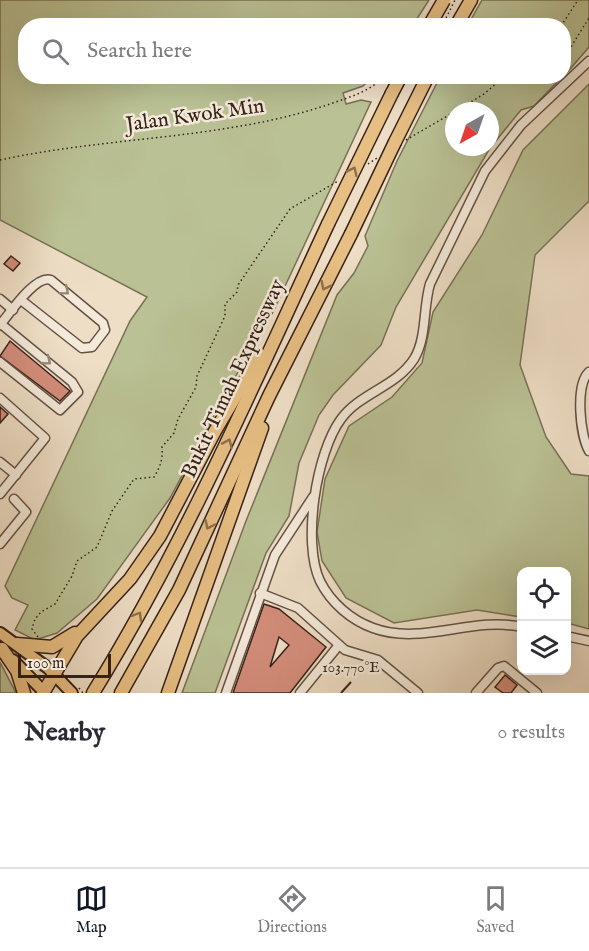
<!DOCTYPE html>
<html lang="en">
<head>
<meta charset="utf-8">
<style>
	:root { --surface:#fff; --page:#f7f7f7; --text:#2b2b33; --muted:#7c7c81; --line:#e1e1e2; --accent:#111827 }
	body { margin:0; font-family:"IM FELL English",serif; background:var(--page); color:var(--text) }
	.controls { position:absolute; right:18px; bottom:18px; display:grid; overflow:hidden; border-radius:12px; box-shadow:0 6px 24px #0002 }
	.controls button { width:54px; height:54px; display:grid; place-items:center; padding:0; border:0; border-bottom:2px solid var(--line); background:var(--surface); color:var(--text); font:30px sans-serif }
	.compass { position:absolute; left:445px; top:102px; width:54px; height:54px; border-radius:50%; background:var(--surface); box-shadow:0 6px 24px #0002; rotate:220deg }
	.scale { position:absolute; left:18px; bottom:15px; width:93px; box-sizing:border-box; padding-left:6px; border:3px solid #372119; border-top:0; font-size:16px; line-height:21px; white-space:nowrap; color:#372119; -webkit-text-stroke:4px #f4eada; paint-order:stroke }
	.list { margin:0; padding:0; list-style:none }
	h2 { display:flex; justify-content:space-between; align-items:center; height:78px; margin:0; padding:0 24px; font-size:26px }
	h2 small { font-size:20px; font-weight:400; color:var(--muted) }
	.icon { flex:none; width:33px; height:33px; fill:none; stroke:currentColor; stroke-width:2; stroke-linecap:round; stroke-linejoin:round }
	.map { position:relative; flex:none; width:589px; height:693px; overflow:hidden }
	.search { position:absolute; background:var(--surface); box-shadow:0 6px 24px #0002; left:18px; right:18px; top:18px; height:66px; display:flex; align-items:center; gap:15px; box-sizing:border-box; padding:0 21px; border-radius:24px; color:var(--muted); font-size:22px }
	.sheet { height:174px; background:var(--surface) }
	nav { display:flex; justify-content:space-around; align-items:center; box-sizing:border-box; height:84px; border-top:2px solid var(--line); background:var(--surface); font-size:16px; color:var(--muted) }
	nav a { display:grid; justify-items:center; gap:3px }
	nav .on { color:var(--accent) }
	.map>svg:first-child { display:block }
	.green { fill:#bac194; stroke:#787156; stroke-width:1.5; fill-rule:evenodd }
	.building { fill:#d48d7b; stroke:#372119; stroke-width:1.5; fill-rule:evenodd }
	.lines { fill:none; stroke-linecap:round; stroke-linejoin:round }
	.minor-casing { stroke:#655044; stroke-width:11 }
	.major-casing { stroke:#372119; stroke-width:14 }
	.highway-casing { stroke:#372119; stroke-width:15 }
	.path { stroke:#372119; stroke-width:1.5; stroke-dasharray:1.5 3; stroke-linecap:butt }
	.minor { stroke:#f4eada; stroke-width:8 }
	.major { stroke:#e7bf83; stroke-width:10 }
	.highway { stroke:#e7bf83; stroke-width:12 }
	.highway-bridge-casing { stroke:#372119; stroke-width:15; stroke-linecap:butt }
	.highway-bridge { stroke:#e7bf83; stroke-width:12 }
	.oneway { stroke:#8f704e }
	.oneway2 { stroke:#96867a }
	.ticks { fill:none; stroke:#372119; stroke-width:2 }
	.labels { text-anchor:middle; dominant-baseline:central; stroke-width:5; stroke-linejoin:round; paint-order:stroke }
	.street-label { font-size:21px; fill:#372119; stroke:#f4eada }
	.ticks-label { font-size:15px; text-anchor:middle; fill:#372119; stroke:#f4eada; stroke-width:5; stroke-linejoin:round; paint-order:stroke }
</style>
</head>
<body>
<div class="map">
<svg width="589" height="693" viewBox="0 0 589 693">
	<rect width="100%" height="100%" fill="#eedec6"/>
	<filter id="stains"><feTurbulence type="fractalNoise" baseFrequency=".00333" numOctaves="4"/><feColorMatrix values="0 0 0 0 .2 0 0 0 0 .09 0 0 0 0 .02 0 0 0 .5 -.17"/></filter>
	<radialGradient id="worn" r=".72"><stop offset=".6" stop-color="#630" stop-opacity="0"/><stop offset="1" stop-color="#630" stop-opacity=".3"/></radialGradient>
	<g class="green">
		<polygon points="0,0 429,0 413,25 26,26 26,76 372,77 363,86 343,93 346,104 361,100 371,102 273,312 231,384 170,498 97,599 57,633 35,640 15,630 28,605 12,598 5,586 130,321 147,297 0,220"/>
		<polygon points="482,0 589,0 589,47 564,76 564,26 468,25"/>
		<path d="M563,76l-29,30 -13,4 -31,38 -94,159 -15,38 -48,50 -14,20 -20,48 -10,53 -23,37 -51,140h-33l64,-172 91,-226 17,-22 14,-27 -3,-10 32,-75 43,-84zM454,111h36v36h-36z"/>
		<polygon points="589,84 589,201 535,255 520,365 546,437 571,474 589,476 589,629 567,623 566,572 522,572 521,617 477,610 394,623 346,598 322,561 317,532 325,479 349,426 392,397 422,363 433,312 482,235 523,150"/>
		<polygon points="0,662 16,693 0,693"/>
	</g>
	<g class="building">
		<polygon points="11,256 20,263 13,271 4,264"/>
		<polygon points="10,341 70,391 60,401 0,356"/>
		<polygon points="0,407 8,414 0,423"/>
		<path d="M264,604l15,5 47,38 -36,46h-57zM279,637l10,8 -19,22z"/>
		<polygon points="505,675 517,685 511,693 503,693 495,687"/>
	</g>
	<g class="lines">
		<g class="minor-casing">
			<g id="minor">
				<polyline points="0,299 13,310"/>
				<path d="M0,325c10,-12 36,-51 51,-45l52,43 2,7 -13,17 -10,1 -61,-48"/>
				<polyline points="0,362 60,410 78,392 72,382 1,324"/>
				<path d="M589,372c-14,13 -9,63 0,79"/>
				<polyline points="0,398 45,438 0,494"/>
				<polyline points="0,462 16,475"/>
				<polyline points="0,544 26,512 14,499"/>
				<polyline points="260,593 298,608 345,650 378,660 418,693"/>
				<path d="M522,627c-50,-11 -100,19 -149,1 -22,-8 -42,-25 -53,-47 -18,-38 -4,-128 21,-162 19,-26 55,-32 73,-60 13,-21 9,-52 16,-75l55,-113 36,-46 68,-64"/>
				<polyline points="566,636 589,641"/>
				<polyline points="226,693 275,555 313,497"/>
				<polyline points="300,693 339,645"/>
				<polyline points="476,693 498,668 504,666 537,693"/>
			</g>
		</g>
		<g class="major-casing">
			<g id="major">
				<polyline points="0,633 48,668 72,693"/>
				<polyline points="13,660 45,693"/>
			</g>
		</g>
		<g class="highway-casing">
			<g id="highway">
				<polyline points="456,26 471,0"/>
				<polyline points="392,93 401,76"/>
				<polyline points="395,142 428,76"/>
				<polyline points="17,644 52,647 75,633"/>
				<polyline points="2,649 17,671 24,693"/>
				<polyline points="43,693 77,636 130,579 160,536 215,431 260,355"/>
				<path d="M93,693c92,-149 161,-310 235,-469"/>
				<polyline points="121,693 179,590 269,396 351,234"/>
				<polyline points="168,693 262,428"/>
			</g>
		</g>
		<g class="path">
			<polyline points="442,26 455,0"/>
			<polyline points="561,26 578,0"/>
			<polyline points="564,58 589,18"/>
			<polyline points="515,76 535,81 546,76"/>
			<polyline points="456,111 484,94 505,76"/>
			<polyline points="406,140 454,112"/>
			<path d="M0,160c110,-24 226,-20 333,-57 20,-7 37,-12 52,-27"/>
			<polyline points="368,164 377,158"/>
			<path d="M38,637l-6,-8 3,-10 6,-7 14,-8 17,-28 5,-15 20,-14 15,-36 22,-32 20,-2c6,-10 9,-17 8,-30l12,-14 4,-14 18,-32 1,-11 28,-60v-12l12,-12 1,-7 52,-76 48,-28"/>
			<polyline points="79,688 83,693"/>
		</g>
		<use href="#minor" class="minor"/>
		<use href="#major" class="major"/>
		<use href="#highway" class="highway"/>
		<g class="highway-bridge-casing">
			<g id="highway-bridge">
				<polyline points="429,26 444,0"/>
				<polyline points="328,224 392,93"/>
				<polyline points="351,234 395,142"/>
			</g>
		</g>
		<use href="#highway-bridge" class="highway-bridge"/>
	</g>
	<defs><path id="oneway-chevron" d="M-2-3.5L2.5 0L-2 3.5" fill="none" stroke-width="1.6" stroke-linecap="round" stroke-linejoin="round" transform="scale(1.5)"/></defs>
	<g class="oneway">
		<use href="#oneway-chevron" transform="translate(353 171) rotate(-64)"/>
		<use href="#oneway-chevron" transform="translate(325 286) rotate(117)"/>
		<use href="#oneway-chevron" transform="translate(228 443) rotate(-66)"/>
		<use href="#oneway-chevron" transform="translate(209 525) rotate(115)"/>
		<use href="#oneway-chevron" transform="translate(138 616) rotate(-60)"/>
	</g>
	<g class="oneway2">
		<use href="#oneway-chevron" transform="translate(65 291) rotate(40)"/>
		<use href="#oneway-chevron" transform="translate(47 361) rotate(39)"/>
	</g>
	<path class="ticks" d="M341,693l10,-11"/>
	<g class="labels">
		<g class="street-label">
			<text transform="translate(195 116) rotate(-8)">Jalan Kwok Min</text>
			<text transform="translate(234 379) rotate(-65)">Bukit Timah Expressway</text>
		</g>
	</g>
	<g class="ticks-label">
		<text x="351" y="672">103.770°E</text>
	</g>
	<rect width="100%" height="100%" filter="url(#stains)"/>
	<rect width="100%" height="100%" fill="url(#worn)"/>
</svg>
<div class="controls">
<button><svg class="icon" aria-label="locate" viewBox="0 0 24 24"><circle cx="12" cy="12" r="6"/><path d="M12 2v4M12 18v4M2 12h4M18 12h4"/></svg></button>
<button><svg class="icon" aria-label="layers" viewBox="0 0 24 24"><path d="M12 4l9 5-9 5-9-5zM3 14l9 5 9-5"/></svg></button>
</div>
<svg class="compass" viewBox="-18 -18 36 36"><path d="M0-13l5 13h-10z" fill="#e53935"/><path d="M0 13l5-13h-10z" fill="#7c7c81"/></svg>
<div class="scale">100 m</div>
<div class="search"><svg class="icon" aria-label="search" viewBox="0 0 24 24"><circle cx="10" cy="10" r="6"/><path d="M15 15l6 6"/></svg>Search here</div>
</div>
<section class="sheet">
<h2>Nearby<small>0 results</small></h2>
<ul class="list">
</ul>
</section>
<nav>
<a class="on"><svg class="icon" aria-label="map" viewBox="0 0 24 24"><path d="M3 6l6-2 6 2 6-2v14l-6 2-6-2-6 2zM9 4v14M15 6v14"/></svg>Map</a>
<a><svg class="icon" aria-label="directions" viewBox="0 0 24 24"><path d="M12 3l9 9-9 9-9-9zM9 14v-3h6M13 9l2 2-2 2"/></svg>Directions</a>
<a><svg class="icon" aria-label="saved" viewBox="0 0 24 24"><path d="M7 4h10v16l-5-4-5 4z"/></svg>Saved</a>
</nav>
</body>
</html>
